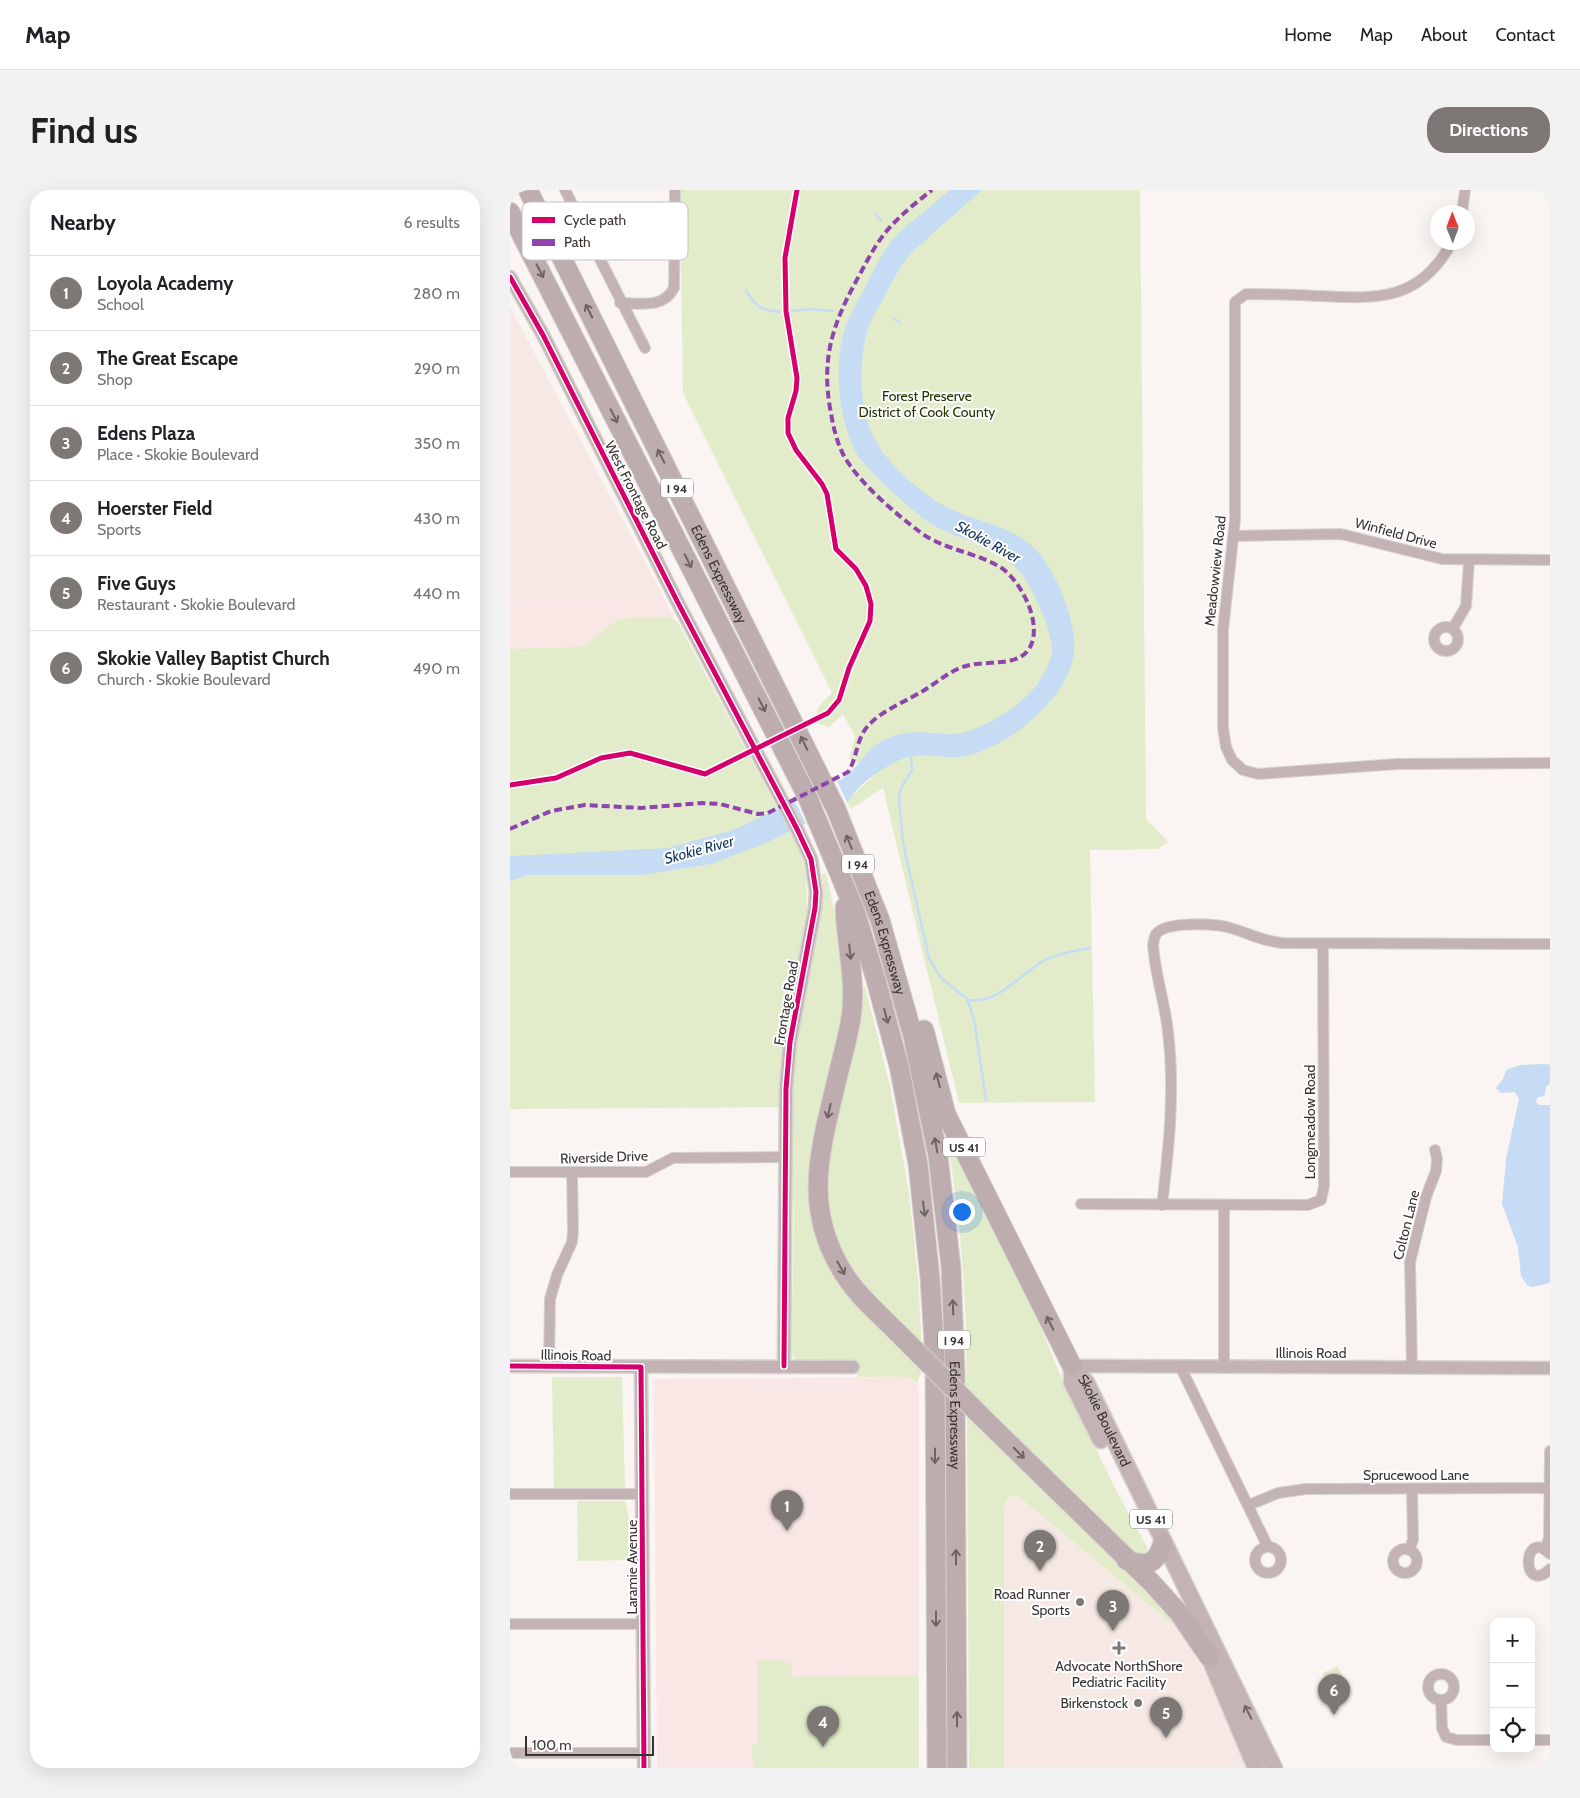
<!DOCTYPE html>
<html lang="en">
<head>
<meta charset="utf-8">
<style>
	:root { --surface:#fff; --page:#f2f2f2; --text:#202124; --muted:#757577; --line:#e0e0e0; --accent:#7d7775 }
	body { margin:0; font-family:Cabin,sans-serif; background:var(--page); color:var(--text) }
	.controls { position:absolute; right:15px; bottom:15px; display:grid; overflow:hidden; border-radius:10px; box-shadow:0 5px 20px #0002 }
	.controls button { width:45px; height:45px; display:grid; place-items:center; padding:0; border:0; border-bottom:1px solid var(--line); background:var(--surface); color:var(--text); font:25px sans-serif }
	.compass { position:absolute; left:920px; top:15px; width:45px; height:45px; border-radius:50%; background:var(--surface); box-shadow:0 5px 20px #0002; rotate:359deg }
	.scale { position:absolute; left:15px; bottom:12px; width:129px; box-sizing:border-box; padding-left:5px; border:2px solid #393432; border-top:0; font-size:14px; line-height:18px; white-space:nowrap; color:#393432; -webkit-text-stroke:4px #fff; paint-order:stroke }
	.you { position:absolute; left:451px; top:1021px; width:18px; height:18px; margin:-12px; border:4px solid #fff; border-radius:50%; background:#1a73e8; box-shadow:0 0 0 8px #1a73e833 }
	.badge { display:grid; place-items:center; width:32px; height:32px; border-radius:50%; background:var(--accent); color:#fff; font-size:16px; font-weight:700 }
	.pin { position:absolute; translate:-50% -41px; filter:drop-shadow(0 1px 2px #0008) }
	.pin::after { content:''; position:absolute; top:26px; width:18px; height:15px; background:inherit; clip-path:polygon(0 0,100% 0,50% 100%) }
	.list { margin:0; padding:0; list-style:none }
	h2 { display:flex; justify-content:space-between; align-items:center; height:65px; margin:0; padding:0 20px; font-size:21px }
	h2 small { font-size:16px; font-weight:400; color:var(--muted) }
	.list li { display:grid; grid-template-columns:32px 1fr auto; gap:15px; align-items:center; box-sizing:border-box; height:75px; padding:0 20px; border-top:1px solid var(--line) }
	.list b { display:block; font-size:19px; white-space:nowrap }
	.list p { margin:0; font-size:16px; white-space:nowrap; color:var(--muted) }
	.list em { font-size:16px; font-style:normal; color:var(--muted) }
	.icon { flex:none; width:28px; height:28px; fill:none; stroke:currentColor; stroke-width:2; stroke-linecap:round; stroke-linejoin:round }
	.map { position:relative; flex:none; width:1040px; height:1578px; overflow:hidden; border-radius:20px }
	header { display:flex; align-items:center; gap:30px; box-sizing:border-box; height:70px; padding:0 25px; background:var(--surface); border-bottom:1px solid var(--line) }
	header strong { font-size:24px }
	nav { display:flex; gap:28px; margin-inline-start:auto; font-size:18px }
	.intro { display:flex; align-items:center; justify-content:space-between; box-sizing:border-box; height:120px; padding:0 30px }
	h1 { margin:0; font-size:35px }
	.button { padding:12px 22px; border-radius:20px; background:var(--accent); color:#fff; font-size:18px; font-weight:700 }
	main { display:flex; gap:30px; padding:0 30px }
	aside { flex:1; background:var(--surface); border-radius:20px; box-shadow:0 5px 20px #0002 }
	.map>svg:first-child { display:block }
	.built { fill:#f6e8e2 }
	.education { fill:#f9e7e5 }
	.green { fill:#e2ecca }
	.water { fill:#c6dbf4 }
	.pier { fill:#faf4f2 }
	.lines { fill:none; stroke-linecap:round; stroke-linejoin:round }
	.stream { stroke:#c6dbf4; stroke-width:2.5 }
	.minor-casing { stroke:#d6d2d0; stroke-width:12 }
	.tertiary-casing { stroke:#d6d2d0; stroke-width:15 }
	.primary-casing { stroke:#d6d2d0; stroke-width:19 }
	.motorway-casing { stroke:#d6d2d0; stroke-width:21 }
	.minor { stroke:#c4b3b4; stroke-width:10 }
	.tertiary { stroke:#c4b3b4; stroke-width:12 }
	.primary { stroke:#c4b3b5; stroke-width:16 }
	.motorway { stroke:#beadae; stroke-width:19 }
	.motorway-bridge-casing { stroke:#d6d2d0; stroke-width:21; stroke-linecap:butt }
	.motorway-bridge { stroke:#beadae; stroke-width:19 }
	.quiet { stroke:#8e44ad; stroke-width:4; stroke-dasharray:8 4; stroke-linecap:butt }
	.cycleway-casing { stroke:#fff; stroke-width:8 }
	.cycleway { stroke:#d6006c; stroke-width:5 }
	.oneway { stroke:#6e6464 }
	.oneway2 { stroke:#716766 }
	.poi-dot { fill:#7d7775; stroke:#fff; stroke-width:2 }
	.labels { text-anchor:middle; dominant-baseline:central; stroke-width:4; stroke-linejoin:round; paint-order:stroke }
	.shield { fill:#fff; stroke:#747170; stroke-width:1 }
	.shield-label { font-size:12px; font-weight:bold; fill:#393432 }
	.park-label { font-size:14px; fill:#253500; stroke:#fff }
	.street-label { font-size:14px; fill:#393432; stroke:#fff }
	.poi-label { font-size:14px; fill:#393432; stroke:#fff; text-anchor:end }
	.water-label { font-size:15px; font-style:italic; fill:#10375d; stroke:#fff }
	.key { fill:#fff; stroke:#c4c2c2; stroke-width:1 }
	.key-label { font-size:14px; fill:#393432 }
</style>
</head>
<body>
<header>
<strong>Map</strong>
<nav><a>Home</a><a>Map</a><a>About</a><a>Contact</a></nav>
</header>
<div class="intro"><h1>Find us</h1><a class="button">Directions</a></div>
<main>
<aside>
<h2>Nearby<small>6 results</small></h2>
<ul class="list">
<li><span class="badge">1</span><div><b>Loyola Academy</b><p>School</p></div><em>280 m</em></li>
<li><span class="badge">2</span><div><b>The Great Escape</b><p>Shop</p></div><em>290 m</em></li>
<li><span class="badge">3</span><div><b>Edens Plaza</b><p>Place · Skokie Boulevard</p></div><em>350 m</em></li>
<li><span class="badge">4</span><div><b>Hoerster Field</b><p>Sports</p></div><em>430 m</em></li>
<li><span class="badge">5</span><div><b>Five Guys</b><p>Restaurant · Skokie Boulevard</p></div><em>440 m</em></li>
<li><span class="badge">6</span><div><b>Skokie Valley Baptist Church</b><p>Church · Skokie Boulevard</p></div><em>490 m</em></li>
</ul>
</aside>
<div class="map">
<svg width="1040" height="1578" viewBox="0 0 1040 1578">
	<rect width="100%" height="100%" fill="#faf4f2"/>
	<g class="built">
		<polygon points="0,117 154,408 0,411"/>
		<polygon points="504,1305 508,1306 677,1446 740,1578 494,1578 494,1315 499,1306"/>
	</g>
	<g class="education">
		<polygon points="154,408 164,429 160,428 124,461 0,462 0,411"/>
		<polygon points="400,1187 409,1197 409,1578 147,1578 144,1189"/>
	</g>
	<g class="green">
		<polygon points="170,0 630,0 636,629 658,652 648,659 580,660 585,912 449,913 373,598 341,619 338,613 339,608 365,585 347,572 343,577 346,568 339,569 345,546 333,524 319,537 307,533 305,528 309,516 322,503 173,203"/>
		<path d="M160,428l7,3 122,228 7,24 1,39 -24,139 -2,56 -271,2v-460l67,-2c14,-3 21,-13 32,-21 17,-12 42,-8 61,-8z"/>
		<polygon points="316,683 329,744 333,819 329,853 311,913 300,975 301,999 309,1048 411,1176 411,1183 407,1194 400,1187 348,1187 345,1182 289,1171 284,1168 281,1161 284,1038 281,902 286,849 313,702 312,684"/>
		<polygon points="349,796 355,796 380,896 399,1003 408,1089 412,1159 359,1104 337,1073 320,1035 314,994"/>
		<path d="M442,946l76,160 33,81 56,115 30,55 1,9h-12l-170,-163c2,-86 -5,-171 -19,-256z"/>
		<polygon points="42,1187 112,1187 115,1299 44,1300"/>
		<polygon points="457,1221 669,1430 677,1446 508,1306 499,1306 494,1315 494,1578 459,1578"/>
		<polygon points="67,1311 115,1311 119,1327 120,1370 68,1371"/>
		<polygon points="268,1470 282,1474 282,1487 409,1485 409,1578 243,1578 242,1555 248,1554 247,1471"/>
		<polygon points="828,1476 834,1491 820,1498 813,1483"/>
	</g>
	<g class="water">
		<path d="M440,0h32c-17,15 -34,30 -51,45 -7,7 -17,14 -23,22 -9,11 -16,25 -23,39 -5,9 -11,18 -15,27 -12,32 -12,85 4,115 13,25 43,52 67,66 30,18 67,19 93,44 22,21 43,74 40,104 -5,47 -65,94 -108,104 -18,4 -37,-3 -54,0 -18,3 -59,30 -64,47l-82,40 -55,21 -68,11h-114l-19,6v-25l158,-8 65,-18 109,-51c15,-9 23,-29 40,-38 24,-13 43,-8 68,-7 25,1 70,-27 85,-47 7,-9 15,-23 17,-35 2,-18 -20,-65 -31,-79 -5,-6 -13,-13 -20,-17 -23,-16 -51,-19 -74,-35 -16,-11 -59,-50 -69,-65 -20,-35 -25,-89 -13,-127 4,-14 12,-26 19,-39 9,-18 18,-40 33,-55 16,-16 36,-30 53,-45z"/>
		<polygon points="1036,874 1040,875 1040,893 1036,897 1035,905 1027,908 1026,912 1029,915 1040,915 1040,1093 1022,1097 1017,1095 1011,1086 1008,1057 992,1014 996,969 1009,909 1005,902 991,903 986,898 993,889 996,880 1010,875"/>
	</g>
	<polygon class="pier" points="327,591 338,614 296,634 285,612"/>
	<g class="lines">
		<g class="stream">
			<polyline points="365,24 371,30"/>
			<path d="M236,100c8,16 16,20 33,22"/>
			<polyline points="282,121 299,119 323,121"/>
			<polyline points="384,129 390,132"/>
			<polyline points="374,224 382,223"/>
			<polyline points="401,564 402,580 391,598 389,608 393,653 419,768 431,788 457,809 464,829 476,910"/>
			<path d="M458,810c30,5 53,-27 77,-40 14,-7 30,-9 45,-12"/>
		</g>
		<g class="minor-casing">
			<g id="minor">
				<polyline points="55,0 135,158"/>
				<polyline points="952,22 955,0"/>
				<path d="M942,52c-32,59 -73,57 -132,54 -25,-1 -49,-2 -74,-2l-11,8v218l-12,110v98l3,19 6,13 11,10 15,4 139,-10 153,-1"/>
				<path d="M110,113c21,0 43,6 54,-15l1,-98"/>
				<polyline points="724,346 831,344 932,369 1040,370"/>
				<circle cx="936" cy="449" r="12"/>
				<polyline points="943,438 956,416 959,371"/>
				<polyline points="0,982 136,982 163,968 275,967"/>
				<polyline points="571,1014 798,1015 811,1010 814,996 813,754"/>
				<path d="M652,1015c7,-58 13,-115 6,-173 -3,-29 -13,-58 -15,-87 1,-3 1,-8 3,-11 10,-13 57,-10 71,-7 19,5 36,15 56,16l267,1"/>
				<polyline points="714,1016 714,1178"/>
				<polyline points="39,1175 40,1109 47,1085 62,1052 63,1042 62,983"/>
				<polyline points="671,1178 758,1357"/>
				<polyline points="902,1178 900,1072 916,1007 926,981 927,969 925,960"/>
				<polyline points="0,1304 133,1304"/>
				<polyline points="739,1315 768,1303 796,1299 1039,1298"/>
				<circle cx="758" cy="1370" r="13"/>
				<circle cx="895" cy="1371" r="12"/>
				<polyline points="899,1360 903,1350 902,1299"/>
				<polyline points="1035,1360 1039,1348 1040,1261"/>
				<path d="M1040,1364c-28,-28 -29,43 0,15"/>
				<polyline points="0,1434 133,1434"/>
				<circle cx="931" cy="1497" r="13"/>
				<polyline points="931,1510 932,1538 936,1547 947,1550 984,1550"/>
				<polyline points="1021,1550 1040,1550"/>
				<polyline points="0,1563 134,1563"/>
			</g>
		</g>
		<g class="tertiary-casing">
			<g id="tertiary">
				<polyline points="0,87 33,145 167,411 287,639 301,669 306,702 305,718 280,852 276,899 274,1176"/>
				<polyline points="0,1176 343,1177"/>
				<polyline points="562,1176 1040,1178"/>
				<polyline points="131,1177 134,1578"/>
			</g>
		</g>
		<g class="primary-casing">
			<g id="primary">
				<path id="s1" d="M562,1176l14,16 188,386"/>
				<polyline points="562,1176 562,1192 591,1250"/>
				<polyline points="700,1469 746,1578"/>
			</g>
		</g>
		<g class="motorway-casing">
			<g id="motorway">
				<path id="s2" d="M18,0l308,619 44,111 33,116 25,120 13,111 4,103 2,398"/>
				<polyline points="0,22 297,606 345,721 366,790 389,876 408,974 420,1088 425,1169 427,1578"/>
				<path d="M335,717c1,34 10,68 7,102 -2,24 -10,47 -15,70 -17,72 -36,130 9,198 13,20 34,38 51,55"/>
				<polyline points="414,840 436,924 562,1176"/>
				<polyline points="474,1229 641,1392 669,1423 699,1467"/>
				<path d="M616,1370c21,7 30,5 37,-17"/>
			</g>
		</g>
		<use href="#minor" class="minor"/>
		<use href="#tertiary" class="tertiary"/>
		<use href="#primary" class="primary"/>
		<use href="#motorway" class="motorway"/>
		<g class="motorway-bridge-casing">
			<polyline id="motorway-bridge" points="387,1142 474,1229"/>
		</g>
		<use href="#motorway-bridge" class="motorway-bridge"/>
		<path class="quiet" d="M0,639l41,-18 34,-6 56,3 61,-5 18,1 38,10 10,-1 80,-41c9,-13 8,-32 19,-45 14,-17 41,-26 59,-38 13,-8 25,-19 40,-23 23,-7 60,4 67,-27 5,-23 -12,-56 -30,-70 -25,-17 -58,-18 -83,-37 -24,-18 -61,-49 -76,-76 -8,-15 -11,-31 -14,-48 -9,-53 4,-87 30,-134 9,-17 18,-34 31,-48 12,-13 27,-25 41,-36"/>
		<g class="cycleway-casing">
			<g id="cycleway">
				<polyline points="0,87 33,145 167,411 287,639 301,669 306,702 305,718 280,852 276,899 274,1176"/>
				<polyline points="0,595 46,588 91,568 120,563 195,584 318,523 329,510 339,478 360,431 361,414 356,396 346,379 326,359 317,304 312,294 286,260 278,243 278,228 286,201 287,188 276,121 275,68 287,0"/>
				<polyline points="0,1176 131,1177 134,1578"/>
			</g>
		</g>
		<use href="#cycleway" class="cycleway"/>
	</g>
	<defs><path id="oneway-shaft" d="M-6 0H5M1.5-3L5.5 0L1.5 3" fill="none" stroke-width="1.6" stroke-linecap="round" stroke-linejoin="round" transform="scale(1.25)"/></defs>
	<g class="oneway">
		<use href="#oneway-shaft" transform="translate(30 81) rotate(63)"/>
		<use href="#oneway-shaft" transform="translate(79 121) rotate(-117)"/>
		<use href="#oneway-shaft" transform="translate(104 226) rotate(63)"/>
		<use href="#oneway-shaft" transform="translate(151 266) rotate(-117)"/>
		<use href="#oneway-shaft" transform="translate(178 371) rotate(63)"/>
		<use href="#oneway-shaft" transform="translate(252 515) rotate(63)"/>
		<use href="#oneway-shaft" transform="translate(294 553) rotate(-116)"/>
		<use href="#oneway-shaft" transform="translate(339 652) rotate(-112)"/>
		<use href="#oneway-shaft" transform="translate(340 762) rotate(84)"/>
		<use href="#oneway-shaft" transform="translate(376 826) rotate(75)"/>
		<use href="#oneway-shaft" transform="translate(428 890) rotate(-105)"/>
		<use href="#oneway-shaft" transform="translate(319 921) rotate(103)"/>
		<use href="#oneway-shaft" transform="translate(426 955) rotate(-100)"/>
		<use href="#oneway-shaft" transform="translate(414 1019) rotate(82)"/>
		<use href="#oneway-shaft" transform="translate(331 1078) rotate(61)"/>
		<use href="#oneway-shaft" transform="translate(443 1117) rotate(-92)"/>
		<use href="#oneway-shaft" transform="translate(540 1133) rotate(-117)"/>
		<use href="#oneway-shaft" transform="translate(509 1263) rotate(45)"/>
		<use href="#oneway-shaft" transform="translate(425 1266) rotate(90)"/>
		<use href="#oneway-shaft" transform="translate(446 1367) rotate(-90)"/>
		<use href="#oneway-shaft" transform="translate(426 1429) rotate(90)"/>
		<use href="#oneway-shaft" transform="translate(447 1529) rotate(-90)"/>
	</g>
	<use class="oneway2" href="#oneway-shaft" transform="translate(738 1522) rotate(-117)"/>
	<g class="poi-dot">
		<circle cx="570" cy="1412" r="5"/>
		<path d="M606.5 1450.5h5v5h5v5h-5v5h-5v-5h-5v-5h5z"/>
		<circle cx="628" cy="1513" r="5"/>
	</g>
	<g class="labels">
		<g class="shield">
			<rect x="151" y="288.5" width="32" height="19" rx="4"/>
			<rect x="332" y="664.5" width="32" height="19" rx="4"/>
			<rect x="433" y="947.5" width="42" height="19" rx="4"/>
			<rect x="428" y="1140.5" width="32" height="19" rx="4"/>
			<rect x="620" y="1319.5" width="42" height="19" rx="4"/>
		</g>
		<g class="shield-label">
			<text x="167" y="298">I 94</text>
			<text x="348" y="674">I 94</text>
			<text x="454" y="957">US 41</text>
			<text x="444" y="1150">I 94</text>
			<text x="641" y="1329">US 41</text>
		</g>
		<g class="park-label">
			<text x="417" y="206">Forest Preserve<tspan x="417" dy="16">District of Cook County</tspan></text>
		</g>
		<g class="street-label">
			<text transform="translate(126 305) rotate(63)">West Frontage Road</text>
			<text transform="translate(886 343) rotate(15)">Winfield Drive</text>
			<text transform="translate(705 381) rotate(-84)">Meadowview Road</text>
			<text stroke="none"><textPath href="#s2" startOffset="429">Edens Expressway</textPath></text>
			<text stroke="none"><textPath href="#s2" startOffset="834">Edens Expressway</textPath></text>
			<text transform="translate(276 813) rotate(-80)">Frontage Road</text>
			<text transform="translate(800 932) rotate(-90)">Longmeadow Road</text>
			<text transform="translate(94 967) rotate(-2)">Riverside Drive</text>
			<text transform="translate(896 1035) rotate(-76)">Colton Lane</text>
			<text x="801" y="1163">Illinois Road</text>
			<text transform="translate(66 1165) rotate(1)">Illinois Road</text>
			<text stroke="none"><textPath href="#s2" startOffset="1314">Edens Expressway</textPath></text>
			<text stroke="none"><textPath href="#s1" startOffset="64">Skokie Boulevard</textPath></text>
			<text x="906" y="1285">Sprucewood Lane</text>
			<text transform="translate(122 1377) rotate(-90)">Laramie Avenue</text>
		</g>
		<g class="poi-label">
			<text x="560" y="1404">Road Runner<tspan x="560" dy="16">Sports</tspan></text>
			<text x="609" y="1476" text-anchor="middle">Advocate NorthShore<tspan x="609" dy="16">Pediatric Facility</tspan></text>
			<text x="618" y="1513">Birkenstock</text>
		</g>
		<g class="water-label">
			<text transform="translate(478 352) rotate(29)">Skokie River</text>
			<text transform="translate(189 660) rotate(-15)">Skokie River</text>
		</g>
	</g>
	<rect x="12" y="12" width="166" height="58" rx="8" class="key"/>
	<rect x="22" y="27" width="23" height="6" fill="#d6006c"/>
	<rect x="22" y="49" width="23" height="7" fill="#8e44ad"/>
	<g class="key-label">
		<text x="54" y="35">Cycle path</text>
		<text x="54" y="57">Path</text>
	</g>
</svg>
<div class="controls">
<button>+</button>
<button>−</button>
<button><svg class="icon" aria-label="locate" viewBox="0 0 24 24"><circle cx="12" cy="12" r="6"/><path d="M12 2v4M12 18v4M2 12h4M18 12h4"/></svg></button>
</div>
<svg class="compass" viewBox="-18 -18 36 36"><path d="M0-13l5 13h-10z" fill="#e53935"/><path d="M0 13l5-13h-10z" fill="#757577"/></svg>
<div class="scale">100 m</div>
<div class="you"></div>
<div class="pin badge" style="left:277px;top:1341px">1</div>
<div class="pin badge" style="left:530px;top:1381px">2</div>
<div class="pin badge" style="left:603px;top:1441px">3</div>
<div class="pin badge" style="left:313px;top:1557px">4</div>
<div class="pin badge" style="left:656px;top:1548px">5</div>
<div class="pin badge" style="left:824px;top:1525px">6</div>
</div>
</main>
</body>
</html>
